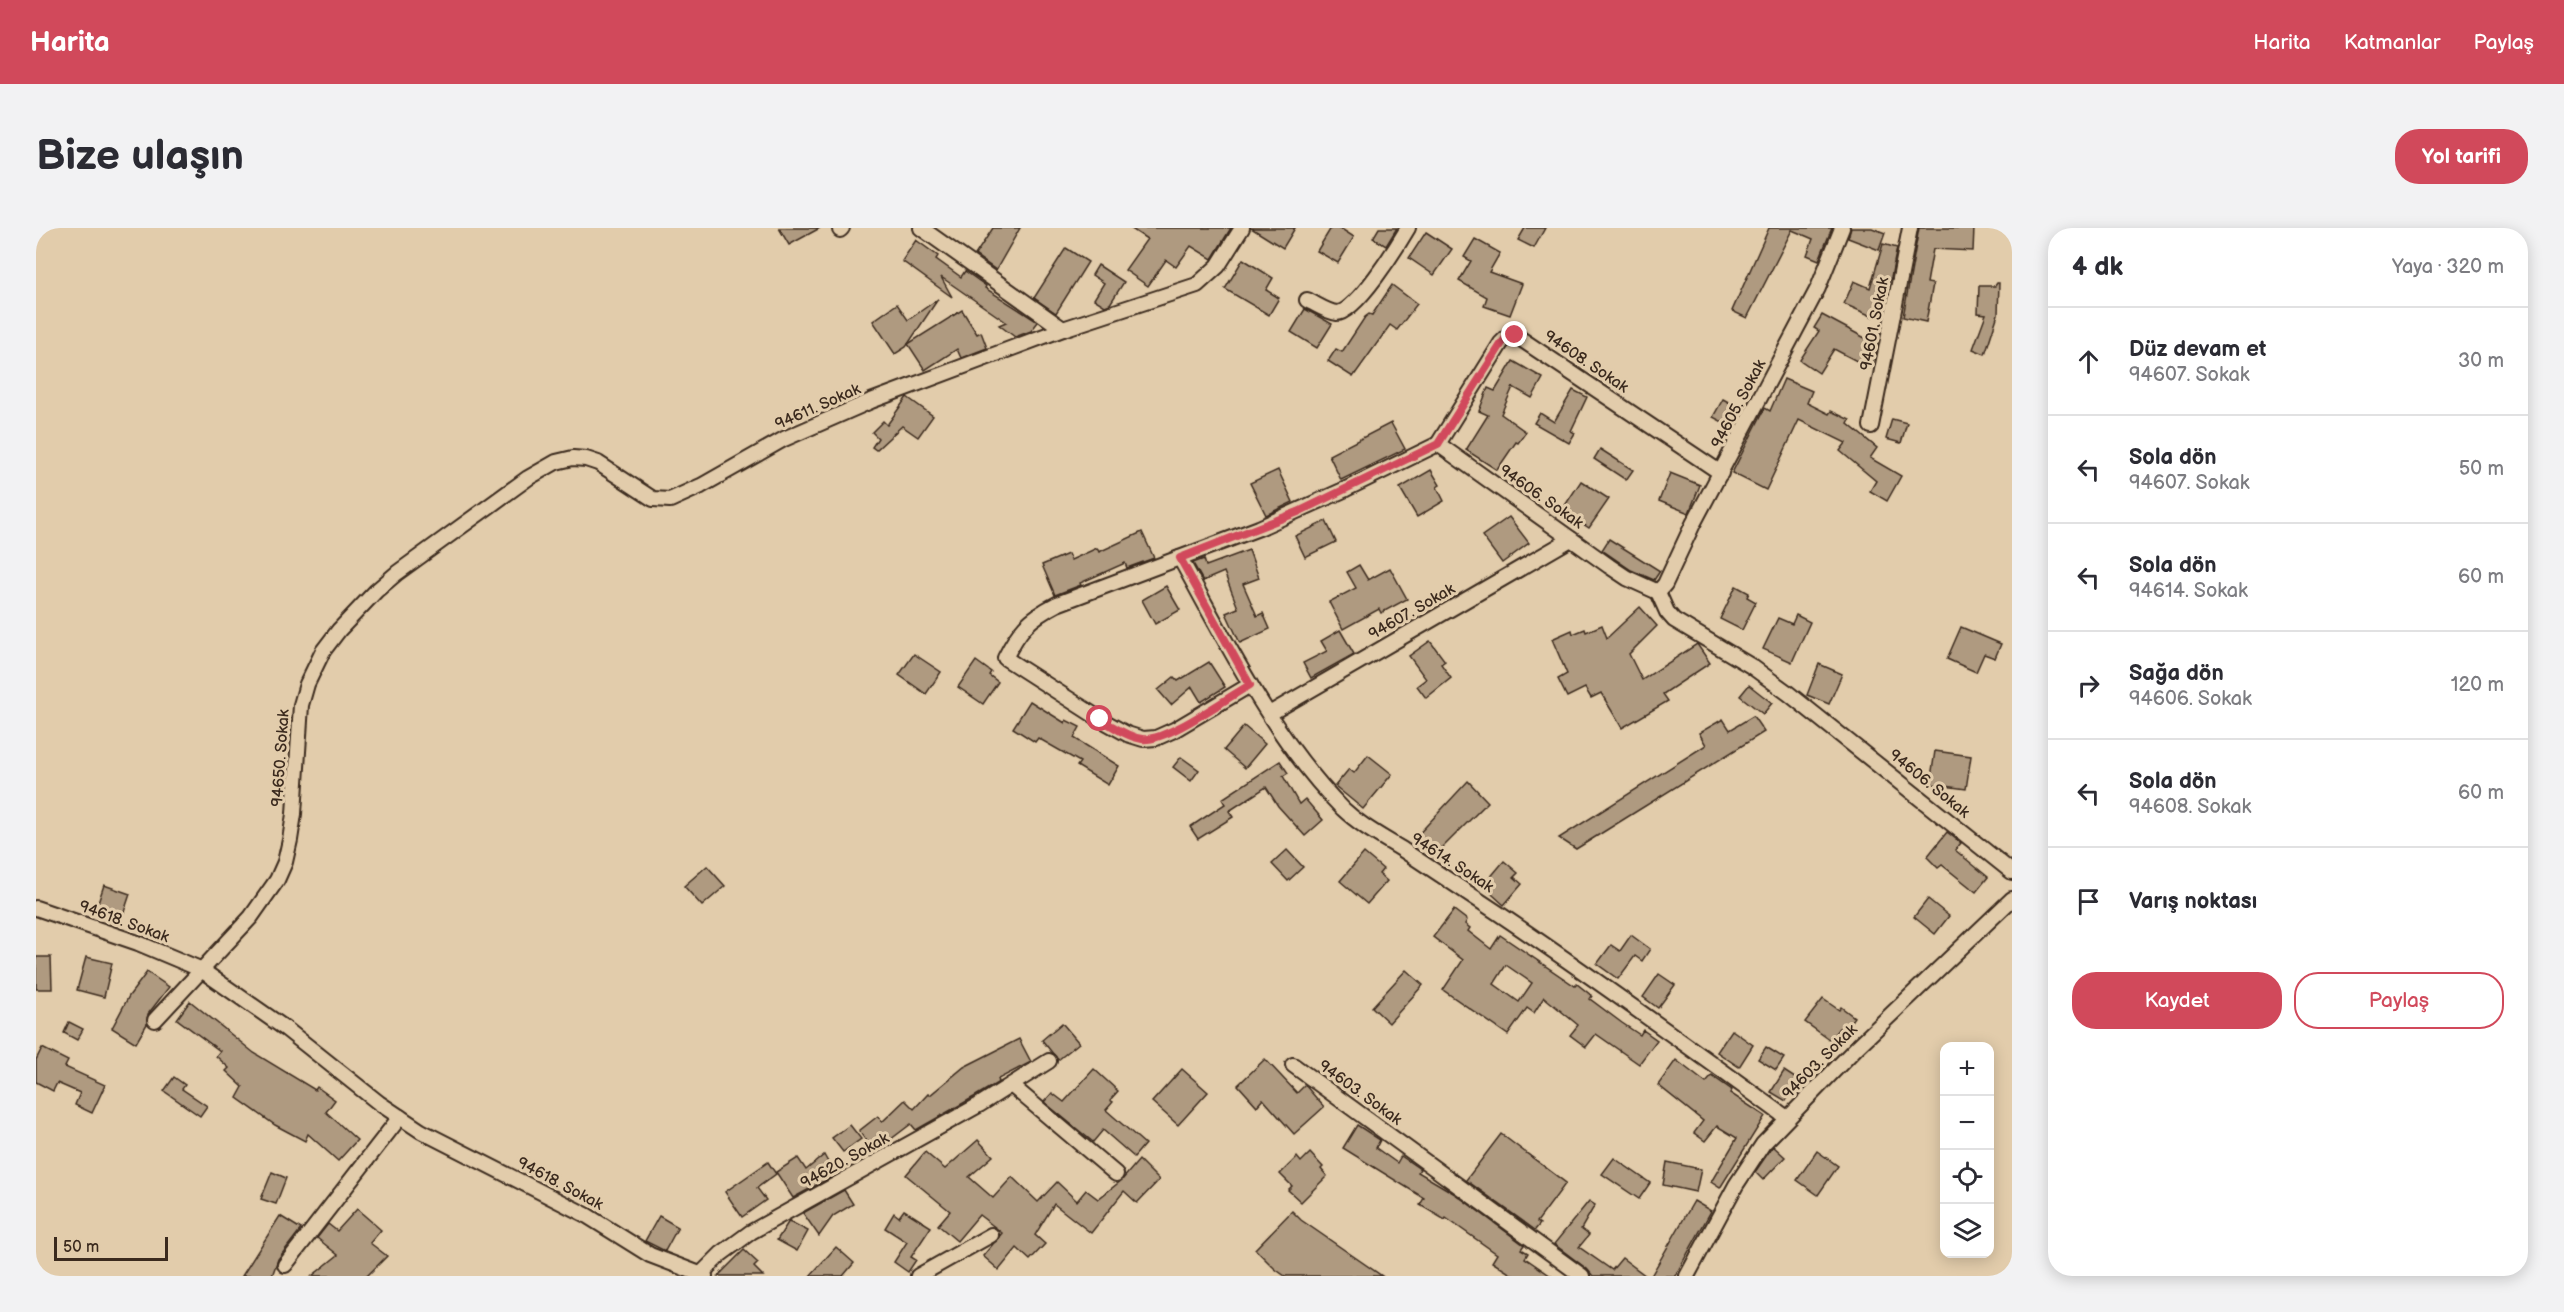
<!DOCTYPE html>
<html lang="tr">
<head>
<meta charset="utf-8">
<style>
	:root { --surface:#fff; --page:#f2f2f3; --text:#2b2b33; --muted:#7c7c81; --line:#e1e1e2; --accent:#d1495b }
	body { margin:0; font-family:"Balsamiq Sans",sans-serif; background:var(--page); color:var(--text) }
	.controls { position:absolute; right:18px; bottom:18px; display:grid; overflow:hidden; border-radius:12px; box-shadow:0 3px 15px #0003 }
	.controls button { width:54px; height:54px; display:grid; place-items:center; padding:0; border:0; border-bottom:2px solid var(--line); background:var(--surface); color:var(--text); font:30px sans-serif }
	.scale { position:absolute; left:18px; bottom:15px; width:114px; box-sizing:border-box; padding-left:6px; border:3px solid #3b2a1e; border-top:0; font-size:16px; line-height:21px; white-space:nowrap; color:#3b2a1e; -webkit-text-stroke:4px #e2ccab; paint-order:stroke }
	.stop { position:absolute; width:18px; height:18px; margin:-14px; border:4px solid #d1495b; border-radius:50%; background:#fff }
	.stop.end { background:#d1495b; border-color:#fff; box-shadow:0 2px 6px #0008 }
	.list { margin:0; padding:0; list-style:none }
	h2 { display:flex; justify-content:space-between; align-items:center; height:78px; margin:0; padding:0 24px; font-size:26px }
	h2 small { font-size:20px; font-weight:400; color:var(--muted) }
	.list li { display:grid; grid-template-columns:39px 1fr auto; gap:18px; align-items:center; box-sizing:border-box; height:108px; padding:0 24px; border-top:2px solid var(--line) }
	.list b { display:block; font-size:22px; white-space:nowrap }
	.list p { margin:0; font-size:20px; white-space:nowrap; color:var(--muted) }
	.list em { font-size:20px; font-style:normal; color:var(--muted) }
	.actions { display:flex; gap:12px; padding:18px 24px }
	.actions a { flex:1; padding:14px 0; border:2px solid var(--accent); border-radius:24px; text-align:center; font-size:21px; color:var(--accent) }
	.actions .main { background:var(--accent); color:#fff }
	.icon { flex:none; width:33px; height:33px; fill:none; stroke:currentColor; stroke-width:2; stroke-linecap:round; stroke-linejoin:round }
	.map { position:relative; flex:none; width:1976px; height:1048px; overflow:hidden; border-radius:24px }
	header { display:flex; align-items:center; gap:36px; box-sizing:border-box; height:84px; padding:0 30px; background:var(--accent); color:#fff }
	header strong { font-size:28px }
	nav { display:flex; gap:33px; margin-inline-start:auto; font-size:21px }
	.intro { display:flex; align-items:center; justify-content:space-between; box-sizing:border-box; height:144px; padding:0 36px }
	h1 { margin:0; font-size:42px }
	.button { padding:15px 27px; border-radius:24px; background:var(--accent); color:#fff; font-size:21px; font-weight:700 }
	main { display:flex; gap:36px; padding:0 36px }
	aside { flex:1; background:var(--surface); border-radius:24px; box-shadow:0 3px 15px #0003 }
	.map>svg:first-child { display:block }
	.building { fill:#af9a80; stroke:#3b2a1e; stroke-width:1.5; fill-rule:evenodd }
	.lines { fill:none; stroke-linecap:round; stroke-linejoin:round }
	.street-casing { stroke:#3b2a1e; stroke-width:18 }
	.street { stroke:#e2ccab; stroke-width:14 }
	.route { stroke:#d1495b; stroke-width:8 }
	.labels { text-anchor:middle; dominant-baseline:central; stroke-width:6; stroke-linejoin:round; paint-order:stroke }
	.street-label { font-size:16px; fill:#3b2a1e; stroke:#e2ccab }
</style>
</head>
<body>
<header>
<strong>Harita</strong>
<nav><a>Harita</a><a>Katmanlar</a><a>Paylaş</a></nav>
</header>
<div class="intro"><h1>Bize ulaşın</h1><a class="button">Yol tarifi</a></div>
<main>
<div class="map">
<svg width="1976" height="1048" viewBox="0 0 1976 1048">
	<rect width="100%" height="100%" fill="#e2ccab"/>
	<filter id="ink" filterUnits="userSpaceOnUse"><feTurbulence type="fractalNoise" baseFrequency=".0167" numOctaves="2"/><feDisplacementMap in="SourceGraphic" scale="12" xChannelSelector="R" yChannelSelector="G"/><feConvolveMatrix kernelMatrix="1 2 1 2 8 2 1 2 1" color-interpolation-filters="sRGB"/></filter>
	<g filter="url(#ink)">
		<g class="building">
			<polygon points="743,0 784,0 753,17"/>
			<polygon points="957,0 984,0 960,42 939,27"/>
			<polygon points="1094,0 1195,0 1176,31 1155,18 1140,39 1130,32 1112,58 1089,42 1111,11"/>
			<polygon points="1215,0 1259,0 1247,20"/>
			<polygon points="1295,0 1304,0 1318,9 1302,35 1281,23"/>
			<polygon points="1343,0 1361,0 1350,18 1337,10"/>
			<polygon points="1489,0 1509,0 1498,20 1482,12"/>
			<polygon points="1733,0 1796,0 1783,32 1771,27 1777,11 1756,2 1711,90 1696,83"/>
			<polygon points="1815,0 1836,0 1849,5 1843,22 1812,10"/>
			<polygon points="1883,0 1938,0 1937,23 1897,21 1891,55 1897,56 1890,94 1867,89"/>
			<polygon points="1390,4 1416,21 1398,47 1373,30"/>
			<polygon points="1439,11 1464,25 1453,44 1486,56 1474,87 1448,78 1451,69 1423,53 1435,33 1428,29"/>
			<polygon points="880,12 902,28 900,31 925,49 929,43 950,58 949,60 1002,94 995,103 979,109 963,97 970,94 905,49 916,69 866,33"/>
			<polygon points="1847,16 1861,20 1855,49 1838,89 1808,76 1818,53 1834,60"/>
			<polygon points="1030,20 1052,34 1020,85 998,70"/>
			<polygon points="1207,31 1237,50 1230,62 1243,70 1233,87 1189,61"/>
			<polygon points="1062,37 1088,54 1074,76 1069,78 1058,71 1068,55 1056,47"/>
			<polygon points="1961,55 1963,55 1962,86 1949,126 1937,121 1950,86 1942,85 1943,58 1959,58"/>
			<polygon points="1356,57 1381,76 1361,102 1354,97 1317,149 1292,133 1300,121 1306,124 1329,89 1333,86 1336,87"/>
			<polygon points="902,71 870,119 859,126 837,93 861,76 872,92"/>
			<polygon points="1269,81 1296,96 1281,120 1255,104"/>
			<polygon points="926,82 941,106 945,104 951,120 925,130 921,121 889,142 872,116"/>
			<polygon points="1786,87 1842,117 1839,129 1834,140 1798,121 1783,145 1764,132 1783,103 1778,100"/>
			<polygon points="1477,133 1507,150 1496,170 1477,159 1465,186 1490,204 1482,215 1480,214 1461,242 1430,222 1452,187 1443,183 1452,160 1459,163"/>
			<polygon points="1748,151 1776,163 1771,175 1793,186 1795,183 1814,192 1812,196 1841,220 1834,230 1865,248 1851,273 1834,263 1840,253 1804,223 1810,215 1763,192 1730,262 1696,245 1729,180 1734,183"/>
			<polygon points="1537,162 1551,169 1535,203 1539,205 1533,215 1498,195 1504,185 1518,194"/>
			<polygon points="871,169 897,188 882,209 866,198 840,222 836,219 842,210 836,204 847,193 851,197"/>
			<polygon points="1687,171 1707,182 1698,200 1677,189"/>
			<polygon points="1856,191 1871,195 1865,215 1850,211"/>
			<polygon points="1355,195 1369,221 1305,252 1293,227"/>
			<polygon points="1564,221 1597,242 1590,252 1558,231"/>
			<polygon points="1242,242 1257,274 1230,287 1214,255"/>
			<polygon points="1395,242 1404,257 1401,259 1408,273 1381,289 1364,260"/>
			<polygon points="1634,245 1664,257 1653,285 1623,273"/>
			<polygon points="1545,253 1573,271 1553,300 1526,282"/>
			<polygon points="1473,289 1493,315 1466,335 1446,308"/>
			<polygon points="1290,293 1300,314 1269,329 1259,308"/>
			<polygon points="1106,304 1118,330 1091,340 1089,335 1044,355 1045,357 1019,367 1006,337 1032,326 1035,332 1061,320 1063,324"/>
			<polygon points="1573,311 1624,343 1618,352 1595,342 1566,322"/>
			<polygon points="1213,322 1223,350 1207,356 1221,388 1227,385 1234,401 1204,415 1190,385 1202,380 1188,344 1167,353 1157,335 1168,331 1170,338"/>
			<polygon points="1323,337 1332,352 1354,340 1371,371 1345,385 1343,381 1307,401 1293,374 1320,360 1311,344"/>
			<polygon points="1130,358 1144,382 1119,396 1106,372"/>
			<polygon points="1700,358 1713,365 1711,369 1720,374 1706,402 1684,391"/>
			<polygon points="1604,379 1621,398 1593,426 1606,452 1661,416 1674,435 1627,466 1632,473 1586,500 1565,465 1555,470 1549,460 1531,469 1522,451 1531,446 1516,411 1536,402 1537,406 1549,401 1550,404 1566,397 1571,410"/>
			<polygon points="1760,387 1774,394 1756,434 1727,421 1742,390 1756,396"/>
			<polygon points="1925,399 1965,416 1959,430 1948,426 1940,444 1911,431"/>
			<polygon points="1304,402 1318,426 1275,450 1267,435 1291,423 1285,413"/>
			<polygon points="1394,413 1409,433 1405,436 1415,450 1390,470 1381,458 1390,451 1373,428"/>
			<polygon points="878,426 905,444 890,466 863,447"/>
			<polygon points="940,433 955,444 953,447 962,454 947,476 922,459"/>
			<polygon points="1173,434 1189,459 1165,474 1156,459 1135,477 1122,462 1138,449 1142,453"/>
			<polygon points="1783,436 1806,446 1793,476 1771,467"/>
			<polygon points="1713,457 1736,475 1727,486 1704,468"/>
			<polygon points="994,473 1029,495 1030,492 1044,499 1038,510 1083,538 1072,557 1041,538 1044,534 1002,510 999,514 977,500"/>
			<polygon points="1717,488 1728,504 1540,621 1523,610 1670,517 1663,505 1687,491 1694,502"/>
			<polygon points="1208,498 1229,516 1209,540 1188,522"/>
			<polygon points="1899,523 1935,528 1930,561 1894,556"/>
			<polygon points="1332,527 1356,546 1327,581 1299,558 1313,541 1318,545"/>
			<polygon points="1145,529 1163,542 1155,553 1137,539"/>
			<polygon points="1244,533 1252,545 1247,548 1263,576 1269,571 1287,592 1269,608 1242,578 1230,559 1193,583 1197,589 1162,611 1154,599 1189,576 1186,571"/>
			<polygon points="1432,553 1452,574 1397,629 1378,611"/>
			<polygon points="1911,604 1925,615 1919,622 1952,649 1940,664 1906,637 1902,640 1891,629"/>
			<polygon points="1251,622 1267,639 1252,653 1236,636"/>
			<polygon points="1328,625 1347,641 1343,646 1351,653 1331,676 1304,653"/>
			<polygon points="1468,633 1482,645 1478,649 1486,656 1468,677 1447,658"/>
			<polygon points="671,638 689,658 666,678 648,658"/>
			<polygon points="68,657 94,666 86,690 60,681"/>
			<polygon points="1892,671 1913,688 1899,706 1878,689"/>
			<path d="M1418,682l13,10 -2,4 5,4 -2,3 23,18 9,-14 75,51 2,-2 15,12 -2,3 32,24 18,12 3,-5 14,10 -18,24 -43,-30 -10,13 -16,-12 8,-10 -34,-28 -10,16 -7,-5 -19,27 -65,-45 20,-30 -30,-23zM1470,737l26,18 -13,19 -25,-18z"/>
			<polygon points="1595,707 1614,721 1606,733 1599,728 1582,751 1561,736 1575,717 1584,723"/>
			<polygon points="0,729 15,729 16,761 0,761"/>
			<polygon points="50,729 76,735 68,769 41,762"/>
			<polygon points="1370,742 1387,757 1353,795 1336,779"/>
			<polygon points="111,744 133,759 112,786 111,796 100,815 76,800 93,768"/>
			<polygon points="1623,746 1639,757 1622,780 1607,769"/>
			<polygon points="1787,771 1803,782 1805,779 1818,789 1808,803 1803,800 1794,812 1769,794"/>
			<polygon points="154,773 218,825 279,862 281,859 299,872 290,884 321,912 302,933 272,906 269,913 239,897 201,870 207,859 190,843 193,840 180,828 184,823 141,791"/>
			<polygon points="33,794 47,801 41,812 28,805"/>
			<polygon points="1026,795 1043,815 1022,832 1006,812"/>
			<polygon points="1696,802 1717,817 1703,839 1681,824"/>
			<polygon points="983,811 995,834 962,851 963,854 938,869 880,902 875,896 838,924 823,903 842,888 846,894 869,872 878,881 892,866 894,867 928,839"/>
			<polygon points="1730,819 1748,830 1740,842 1722,831"/>
			<polygon points="6,820 32,833 29,839 69,857 56,885 39,877 44,865 21,855 17,863 0,854 0,832"/>
			<polygon points="1229,831 1261,865 1269,857 1288,879 1258,906 1227,871 1221,878 1202,857"/>
			<polygon points="1640,832 1670,855 1676,848 1696,862 1694,865 1729,888 1684,960 1675,954 1701,910 1681,898 1669,913 1658,905 1667,893 1622,857"/>
			<polygon points="1058,841 1082,863 1074,872 1077,874 1070,882 1109,916 1098,929 1067,902 1057,914 1008,874 1016,865 1028,874"/>
			<polygon points="1146,841 1172,864 1142,897 1116,874"/>
			<polygon points="1748,843 1762,852 1750,873 1735,864"/>
			<polygon points="138,849 149,857 146,861 171,878 164,888 128,863"/>
			<polygon points="814,897 825,911 807,924 796,910"/>
			<polygon points="1321,897 1344,912 1340,920 1361,935 1365,928 1381,939 1384,941 1382,944 1419,966 1488,1017 1485,1021 1492,1025 1489,1030 1515,1048 1478,1048 1456,1034 1461,1026 1410,990 1409,992 1384,977 1388,970 1307,920"/>
			<polygon points="1465,906 1530,955 1501,994 1504,996 1499,1002 1430,952"/>
			<polygon points="942,912 957,928 933,949 957,970 976,949 1002,974 1021,954 1041,973 1050,962 1062,971 1086,952 1103,932 1123,952 1101,975 1088,963 1055,1005 1018,976 999,1007 1009,1016 994,1032 981,1020 963,1042 947,1028 966,1005 960,1000 943,987 921,1013 902,997 914,983 870,947 889,924 909,941"/>
			<polygon points="1737,918 1749,929 1727,952 1719,944"/>
			<polygon points="1781,923 1802,938 1782,967 1761,952"/>
			<polygon points="1274,925 1287,939 1285,941 1291,948 1265,974 1252,962 1256,958 1244,946 1261,929 1265,934"/>
			<polygon points="788,927 799,947 757,970 740,944 762,930 770,942"/>
			<polygon points="1578,930 1614,955 1603,971 1566,946"/>
			<polygon points="732,934 740,946 721,960 730,972 706,989 689,964"/>
			<polygon points="1631,934 1665,941 1660,964 1627,957"/>
			<polygon points="236,944 250,950 240,976 225,971"/>
			<polygon points="808,962 817,976 797,988 783,1008 767,985"/>
			<polygon points="1553,973 1559,977 1545,1001 1553,1007 1543,1019 1576,1042 1586,1030 1610,1048 1557,1048 1551,1041 1518,1016"/>
			<polygon points="1658,973 1675,983 1639,1048 1615,1048"/>
			<polygon points="321,981 345,1002 334,1015 351,1028 331,1048 276,1048 302,1027 281,1010 292,996 301,1003"/>
			<polygon points="868,982 895,999 875,1029 880,1032 872,1044 858,1034 871,1014 849,1000 858,985 863,989"/>
			<polygon points="1256,983 1265,992 1346,1048 1249,1048 1239,1041 1219,1021"/>
			<polygon points="244,988 265,1001 242,1031 236,1048 206,1048"/>
			<polygon points="623,988 642,999 629,1023 609,1013"/>
			<polygon points="753,993 772,1003 761,1023 741,1012"/>
			<polygon points="800,1019 818,1035 807,1048 774,1048"/>
			<polygon points="708,1022 722,1035 718,1039 727,1048 682,1048"/>
		</g>
		<g class="lines">
			<g class="street-casing">
				<g id="street">
					<polyline points="885,0 1027,101"/>
					<polyline points="804,2 806,0"/>
					<path d="M1271,72c9,4 20,12 30,13 19,0 61,-68 71,-85"/>
					<polyline points="1835,198 1874,0"/>
					<polyline points="1402,216 1465,115 1470,110 1479,107 1685,245"/>
					<path d="M1144,330c48,87 93,180 163,251 18,17 39,28 60,41 32,21 63,42 95,63 98,66 193,135 289,205"/>
					<polyline points="1622,364 1629,356 1657,296 1782,60 1806,0"/>
					<path d="M1214,457l-76,45 -18,8 -13,1 -16,-5 -27,-15 -95,-61c14,-28 23,-39 52,-54l202,-76 87,-39 92,-45 171,122 18,12 31,14 9,20 7,8 77,46 37,27 224,179"/>
					<polyline points="1233,486 1535,311"/>
					<polyline points="0,680 102,715 164,741 250,801 343,875 385,903 550,987 614,1027 669,1048"/>
					<polyline points="119,792 215,689 241,652 249,634 254,612 258,586 265,477 271,456 287,423 303,402 340,363 361,345 492,250 520,234 537,230 550,231 562,235 617,271 634,272 665,258 748,211 835,173 1027,101 1161,57 1182,38 1206,0"/>
					<polyline points="1257,837 1546,1048"/>
					<polyline points="975,857 1080,946"/>
					<polyline points="249,1037 364,889"/>
					<polyline points="663,1048 685,1026 715,1004 943,877 1013,833"/>
					<polyline points="882,1048 955,1007"/>
					<polyline points="1651,1048 1700,957 1727,916 1821,819 1976,671"/>
				</g>
			</g>
			<use href="#street" class="street"/>
		</g>
	</g>
	<g class="lines" filter="url(#ink)">
		<path class="route" d="M1064,491c13,7 27,18 42,20 25,3 84,-41 108,-54l-70,-127 118,-46 140,-68 64,-101 4,-5 9,-3"/>
	</g>
	<g class="labels">
		<g class="street-label">
			<text transform="translate(1839 96) rotate(-79)">94601. Sokak</text>
			<text transform="translate(1550 134) rotate(34)">94608. Sokak</text>
			<text transform="translate(1703 176) rotate(-62)">94605. Sokak</text>
			<text transform="translate(782 179) rotate(-24)">94611. Sokak</text>
			<text transform="translate(1505 269) rotate(35)">94606. Sokak</text>
			<text transform="translate(1376 384) rotate(-30)">94607. Sokak</text>
			<text transform="translate(245 530) rotate(-86)">94650. Sokak</text>
			<text transform="translate(1893 556) rotate(39)">94606. Sokak</text>
			<text transform="translate(1416 635) rotate(33)">94614. Sokak</text>
			<text transform="translate(88 694) rotate(20)">94618. Sokak</text>
			<text transform="translate(1784 834) rotate(-45)">94603. Sokak</text>
			<text transform="translate(1324 865) rotate(36)">94603. Sokak</text>
			<text transform="translate(809 933) rotate(-29)">94620. Sokak</text>
			<text transform="translate(524 956) rotate(28)">94618. Sokak</text>
		</g>
	</g>
</svg>
<div class="controls">
<button>+</button>
<button>−</button>
<button><svg class="icon" aria-label="locate" viewBox="0 0 24 24"><circle cx="12" cy="12" r="6"/><path d="M12 2v4M12 18v4M2 12h4M18 12h4"/></svg></button>
<button><svg class="icon" aria-label="layers" viewBox="0 0 24 24"><path d="M12 4l9 5-9 5-9-5zM3 14l9 5 9-5"/></svg></button>
</div>
<div class="scale">50 m</div>
<div class="stop" style="left:1064px;top:491px"></div>
<div class="stop end" style="left:1479px;top:107px"></div>
</div>
<aside>
<h2>4 dk<small>Yaya · 320 m</small></h2>
<ul class="list">
<li><svg class="icon" aria-label="ahead" viewBox="0 0 24 24"><path d="M12 20V5M6 11l6-6 6 6"/></svg><div><b>Düz devam et</b><p>94607. Sokak</p></div><em>30 m</em></li>
<li><svg class="icon" aria-label="left" viewBox="0 0 24 24"><path d="M17 20v-9H6M10 6l-5 5 5 5"/></svg><div><b>Sola dön</b><p>94607. Sokak</p></div><em>50 m</em></li>
<li><svg class="icon" aria-label="left" viewBox="0 0 24 24"><path d="M17 20v-9H6M10 6l-5 5 5 5"/></svg><div><b>Sola dön</b><p>94614. Sokak</p></div><em>60 m</em></li>
<li><svg class="icon" aria-label="right" viewBox="0 0 24 24"><path d="M7 20v-9h11M14 6l5 5-5 5"/></svg><div><b>Sağa dön</b><p>94606. Sokak</p></div><em>120 m</em></li>
<li><svg class="icon" aria-label="left" viewBox="0 0 24 24"><path d="M17 20v-9H6M10 6l-5 5 5 5"/></svg><div><b>Sola dön</b><p>94608. Sokak</p></div><em>60 m</em></li>
<li><svg class="icon" aria-label="arrive" viewBox="0 0 24 24"><path d="M6 21V4h12l-3 4 3 4H6"/></svg><div><b>Varış noktası</b></div></li>
</ul>
<div class="actions"><a class="main">Kaydet</a><a>Paylaş</a></div>
</aside>
</main>
</body>
</html>
